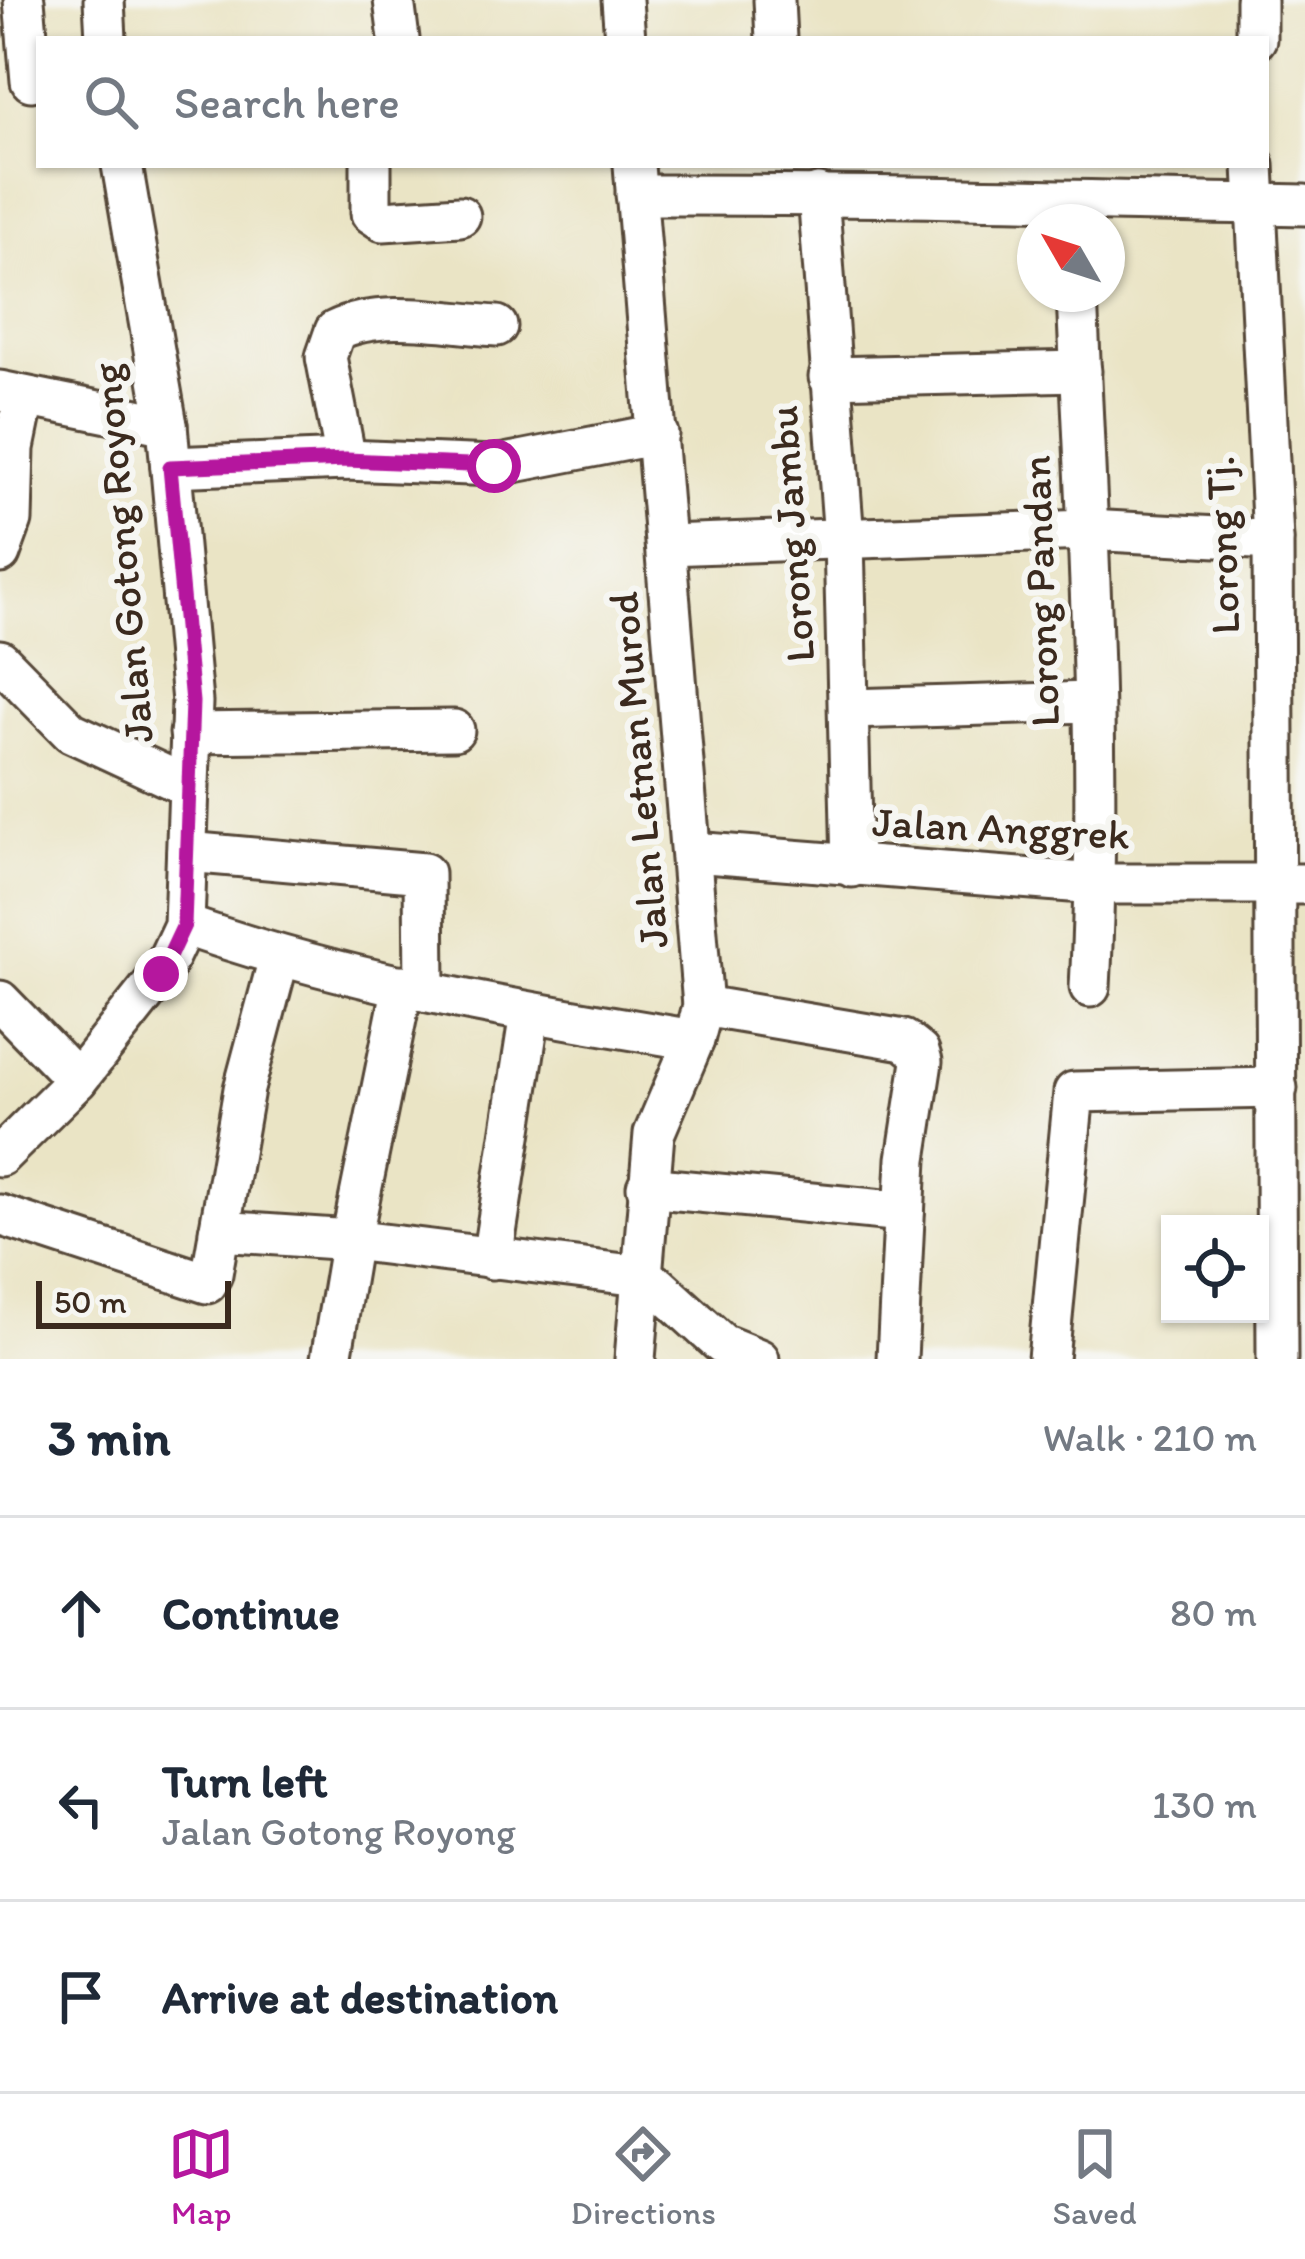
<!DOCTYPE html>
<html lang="en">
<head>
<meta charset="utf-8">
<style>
	:root { --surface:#fff; --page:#f6f6f7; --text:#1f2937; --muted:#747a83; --line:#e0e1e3; --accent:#b5179e }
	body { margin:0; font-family:Itim,sans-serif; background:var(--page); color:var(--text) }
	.controls { position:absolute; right:36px; bottom:36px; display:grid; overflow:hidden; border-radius:0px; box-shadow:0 3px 9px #0004 }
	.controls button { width:108px; height:108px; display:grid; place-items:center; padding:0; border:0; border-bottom:3px solid var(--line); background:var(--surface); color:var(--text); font:60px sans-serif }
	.compass { position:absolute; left:1017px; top:204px; width:108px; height:108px; border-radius:50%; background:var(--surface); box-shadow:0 3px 9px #0004; rotate:309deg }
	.scale { position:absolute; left:36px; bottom:30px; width:195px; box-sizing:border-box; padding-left:12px; border:6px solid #3b2a1e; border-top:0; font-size:33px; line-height:42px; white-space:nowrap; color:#3b2a1e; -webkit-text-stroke:9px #f6f6f2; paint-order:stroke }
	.stop { position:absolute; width:36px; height:36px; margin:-27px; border:9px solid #b5179e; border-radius:50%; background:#fff }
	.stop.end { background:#b5179e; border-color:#fff; box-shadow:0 3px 12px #0008 }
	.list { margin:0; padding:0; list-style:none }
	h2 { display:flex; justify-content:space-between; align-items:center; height:156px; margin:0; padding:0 48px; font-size:51px }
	h2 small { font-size:39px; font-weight:400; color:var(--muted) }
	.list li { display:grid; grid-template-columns:78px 1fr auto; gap:36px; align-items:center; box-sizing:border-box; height:192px; padding:0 48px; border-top:3px solid var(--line) }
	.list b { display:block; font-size:45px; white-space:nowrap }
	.list p { margin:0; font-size:39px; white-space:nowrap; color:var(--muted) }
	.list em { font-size:39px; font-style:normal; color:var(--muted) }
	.icon { flex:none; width:66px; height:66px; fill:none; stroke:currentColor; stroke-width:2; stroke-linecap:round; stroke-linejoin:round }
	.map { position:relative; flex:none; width:1305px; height:1359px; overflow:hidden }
	.search { position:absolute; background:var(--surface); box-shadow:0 3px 9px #0004; left:36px; right:36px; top:36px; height:132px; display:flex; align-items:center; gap:30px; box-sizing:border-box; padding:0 42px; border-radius:0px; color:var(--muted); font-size:45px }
	.sheet { height:732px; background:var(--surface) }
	nav { display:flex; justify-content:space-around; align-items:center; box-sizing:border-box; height:168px; border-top:3px solid var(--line); background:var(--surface); font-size:33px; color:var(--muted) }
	nav a { display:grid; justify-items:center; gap:6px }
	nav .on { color:var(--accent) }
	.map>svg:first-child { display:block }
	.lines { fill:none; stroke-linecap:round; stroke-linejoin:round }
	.minor-casing { stroke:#554637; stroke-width:45 }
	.minor { stroke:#fff; stroke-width:39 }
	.route { stroke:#b5179e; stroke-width:15 }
	.labels { text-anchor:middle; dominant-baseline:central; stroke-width:12; stroke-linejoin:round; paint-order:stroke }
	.street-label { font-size:42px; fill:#3b2a1e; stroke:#f6f6f2 }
</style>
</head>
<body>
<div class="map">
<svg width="1305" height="1359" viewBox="0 0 1305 1359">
	<rect width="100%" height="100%" fill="#f6f6f2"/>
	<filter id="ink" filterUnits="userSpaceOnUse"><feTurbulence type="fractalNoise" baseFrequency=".00833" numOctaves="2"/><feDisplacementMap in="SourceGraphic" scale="24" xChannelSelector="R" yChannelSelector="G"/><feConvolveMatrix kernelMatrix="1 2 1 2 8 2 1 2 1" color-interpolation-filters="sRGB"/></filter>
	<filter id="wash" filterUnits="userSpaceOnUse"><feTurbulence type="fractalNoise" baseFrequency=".004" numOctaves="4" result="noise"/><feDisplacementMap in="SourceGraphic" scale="48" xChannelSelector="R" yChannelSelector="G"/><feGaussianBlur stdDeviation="2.7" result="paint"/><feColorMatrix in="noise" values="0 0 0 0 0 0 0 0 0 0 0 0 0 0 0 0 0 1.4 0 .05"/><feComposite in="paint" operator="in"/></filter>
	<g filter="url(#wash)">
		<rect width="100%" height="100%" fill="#eae4c5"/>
	</g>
	<g filter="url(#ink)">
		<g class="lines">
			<g class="minor-casing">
				<g id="minor">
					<polyline points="24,0 31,81"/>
					<polyline points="104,0 106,39"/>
					<polyline points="394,0 399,39"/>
					<polyline points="622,0 625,39"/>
					<polyline points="774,0 776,39"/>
					<polyline points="1256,39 1256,0"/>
					<polyline points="371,165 371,213 383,221 460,216"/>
					<polyline points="634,165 703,1006 694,1040 654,1134 635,1359"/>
					<polyline points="1254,165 1273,540 1277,1359"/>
					<polyline points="818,194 844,539 852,867"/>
					<path d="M636,195c223,-1 446,6 669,10"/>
					<path d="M1077,294c10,230 26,462 13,693"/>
					<polyline points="829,377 1081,371"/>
					<polyline points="0,391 167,425"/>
					<path d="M346,460l-20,-103 9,-26c46,-23 112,-8 162,-5"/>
					<polyline points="171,467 346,460 494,466 658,434"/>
					<polyline points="667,545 1088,530 1273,540"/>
					<polyline points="0,553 12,520 14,448 24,399"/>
					<polyline points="0,660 71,732 187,786"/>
					<polyline points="849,709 1092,702"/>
					<polyline points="190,733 454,730"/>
					<polyline points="187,852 424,873 425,990"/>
					<polyline points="693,852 1096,884 1305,884"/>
					<path d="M184,925c165,58 338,87 510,115"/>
					<polyline points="0,1001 77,1080"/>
					<polyline points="703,1006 904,1040 919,1052 922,1062 907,1159 897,1359"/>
					<polyline points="0,1156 77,1080 161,974 184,925 192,702 167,425 122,165"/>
					<polyline points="647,1187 904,1212"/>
					<polyline points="0,1215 207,1283 212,1274 244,1089 279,958"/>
					<polyline points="219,1231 351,1240 640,1276 659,1287 722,1344 759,1359"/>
					<polyline points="492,1259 530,1013"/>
					<polyline points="331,1359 351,1240 403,985"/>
					<polyline points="1048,1359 1074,1092 1277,1088"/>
				</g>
			</g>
			<use href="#minor" class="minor"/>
		</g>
	</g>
	<g class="lines" filter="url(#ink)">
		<polyline class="route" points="161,974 184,925 192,702 170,467 346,460 494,466"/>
	</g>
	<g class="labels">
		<g class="street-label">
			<text transform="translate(791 534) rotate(-94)">Lorong Jambu</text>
			<text transform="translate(1222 545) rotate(-92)">Lorong Tj.</text>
			<text transform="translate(122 553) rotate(-95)">Jalan Gotong Royong</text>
			<text transform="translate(1040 591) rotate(-92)">Lorong Pandan</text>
			<text transform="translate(638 770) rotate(-95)">Jalan Letnan Murod</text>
			<text transform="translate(1001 828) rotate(3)">Jalan Anggrek</text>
		</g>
	</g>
</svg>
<div class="controls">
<button><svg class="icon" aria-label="locate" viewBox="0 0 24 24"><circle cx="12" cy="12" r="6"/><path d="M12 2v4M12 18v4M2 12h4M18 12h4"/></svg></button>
</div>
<svg class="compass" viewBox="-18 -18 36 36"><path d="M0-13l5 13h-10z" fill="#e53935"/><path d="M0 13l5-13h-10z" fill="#747a83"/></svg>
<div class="scale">50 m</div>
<div class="stop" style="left:494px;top:466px"></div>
<div class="stop end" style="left:161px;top:974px"></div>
<div class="search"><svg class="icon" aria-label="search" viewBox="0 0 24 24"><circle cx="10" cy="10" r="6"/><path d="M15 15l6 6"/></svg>Search here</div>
</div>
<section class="sheet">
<h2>3 min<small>Walk · 210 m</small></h2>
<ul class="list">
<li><svg class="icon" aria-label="ahead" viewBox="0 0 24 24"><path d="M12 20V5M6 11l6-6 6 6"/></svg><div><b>Continue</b></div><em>80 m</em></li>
<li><svg class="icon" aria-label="left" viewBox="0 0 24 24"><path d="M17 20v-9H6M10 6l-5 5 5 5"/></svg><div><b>Turn left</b><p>Jalan Gotong Royong</p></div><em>130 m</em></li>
<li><svg class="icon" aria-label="arrive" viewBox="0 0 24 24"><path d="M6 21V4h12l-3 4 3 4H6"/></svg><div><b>Arrive at destination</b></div></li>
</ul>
</section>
<nav>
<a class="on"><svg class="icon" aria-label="map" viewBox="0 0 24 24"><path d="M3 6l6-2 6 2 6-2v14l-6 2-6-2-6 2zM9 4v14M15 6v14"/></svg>Map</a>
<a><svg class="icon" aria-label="directions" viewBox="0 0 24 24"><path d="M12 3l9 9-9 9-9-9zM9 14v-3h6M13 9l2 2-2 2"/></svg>Directions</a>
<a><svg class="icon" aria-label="saved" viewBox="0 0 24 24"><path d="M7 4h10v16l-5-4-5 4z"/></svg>Saved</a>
</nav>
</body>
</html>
